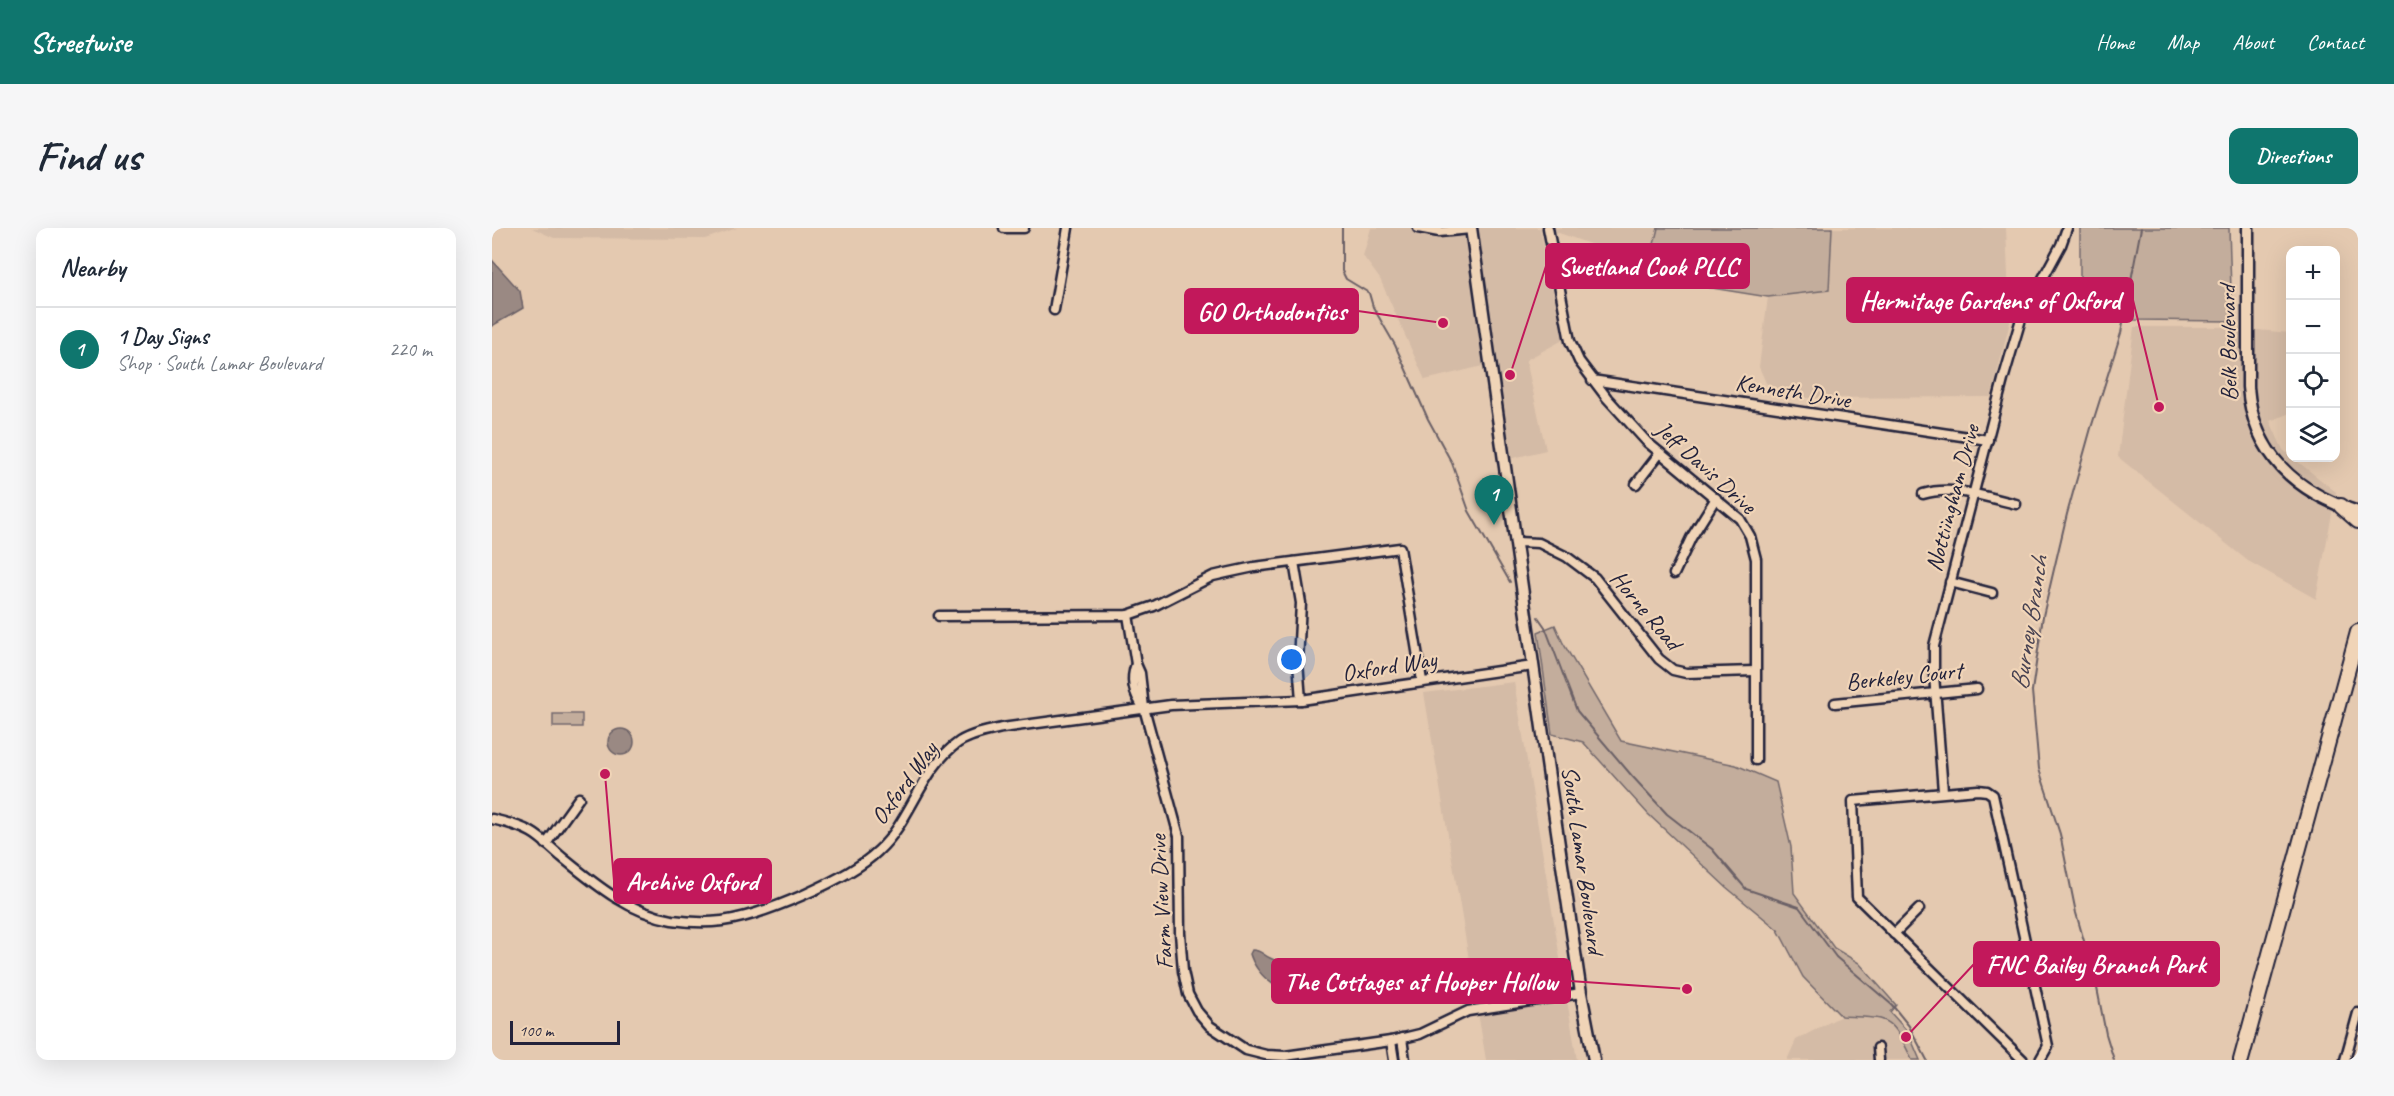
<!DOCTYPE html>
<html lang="en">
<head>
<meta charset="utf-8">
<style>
	:root { --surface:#fff; --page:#f6f6f7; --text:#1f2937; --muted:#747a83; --line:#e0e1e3; --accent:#0f766e }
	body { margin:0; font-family:Caveat,sans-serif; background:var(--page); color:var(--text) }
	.controls { position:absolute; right:18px; top:18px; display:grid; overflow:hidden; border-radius:12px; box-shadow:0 6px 24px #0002 }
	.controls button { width:54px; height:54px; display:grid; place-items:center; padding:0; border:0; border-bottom:2px solid var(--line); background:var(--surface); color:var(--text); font:30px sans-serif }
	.scale { position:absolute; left:18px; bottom:15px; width:110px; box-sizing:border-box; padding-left:6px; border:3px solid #22223b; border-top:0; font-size:16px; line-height:21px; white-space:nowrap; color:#22223b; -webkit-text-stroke:4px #f0d4b7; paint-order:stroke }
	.you { position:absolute; left:800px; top:432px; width:21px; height:21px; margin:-15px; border:4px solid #fff; border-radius:50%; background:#1a73e8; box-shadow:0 0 0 9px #1a73e833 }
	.badge { display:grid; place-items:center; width:39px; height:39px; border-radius:50%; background:var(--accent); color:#fff; font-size:20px; font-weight:700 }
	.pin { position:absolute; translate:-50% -50px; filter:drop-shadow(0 2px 3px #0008) }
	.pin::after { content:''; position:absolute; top:32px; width:21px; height:18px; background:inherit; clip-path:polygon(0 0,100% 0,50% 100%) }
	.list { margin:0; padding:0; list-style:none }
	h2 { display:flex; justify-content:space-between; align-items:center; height:78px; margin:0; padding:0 24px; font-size:26px }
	h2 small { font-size:20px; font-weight:400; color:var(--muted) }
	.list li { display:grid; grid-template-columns:39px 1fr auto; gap:18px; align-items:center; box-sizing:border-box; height:84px; padding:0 24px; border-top:2px solid var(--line) }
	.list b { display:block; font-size:22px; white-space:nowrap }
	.list p { margin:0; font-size:20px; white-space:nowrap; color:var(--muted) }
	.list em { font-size:20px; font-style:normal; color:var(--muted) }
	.icon { flex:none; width:33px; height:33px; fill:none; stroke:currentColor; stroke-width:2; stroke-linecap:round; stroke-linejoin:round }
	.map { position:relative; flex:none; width:1866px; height:832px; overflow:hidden; border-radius:12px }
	header { display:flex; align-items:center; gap:36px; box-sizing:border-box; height:84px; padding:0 30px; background:var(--accent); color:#fff }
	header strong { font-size:28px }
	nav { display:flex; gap:33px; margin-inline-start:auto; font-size:21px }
	.intro { display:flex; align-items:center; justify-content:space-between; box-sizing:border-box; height:144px; padding:0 36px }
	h1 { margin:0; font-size:42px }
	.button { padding:15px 27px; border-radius:12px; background:var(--accent); color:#fff; font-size:21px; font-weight:700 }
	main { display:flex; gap:36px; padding:0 36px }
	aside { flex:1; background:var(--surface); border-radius:12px; box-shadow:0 6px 24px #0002 }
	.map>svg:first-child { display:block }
	.built { fill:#d4bba6 }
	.green { fill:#c3ad9c; stroke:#72686c; stroke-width:1.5 }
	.water { fill:#9a8983; stroke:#6a6066; stroke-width:1.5 }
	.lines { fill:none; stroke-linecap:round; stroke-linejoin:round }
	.stream { stroke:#6a6066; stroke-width:2 }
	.minor-casing { stroke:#22223b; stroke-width:13 }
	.tertiary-casing { stroke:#22223b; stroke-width:15 }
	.trunk-casing { stroke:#22223b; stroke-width:18 }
	.minor { stroke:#f0d4b7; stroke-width:8 }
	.tertiary { stroke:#f0d4b7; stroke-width:10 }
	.trunk { stroke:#f0d4b7; stroke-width:14 }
	.labels { text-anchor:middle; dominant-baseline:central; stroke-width:4.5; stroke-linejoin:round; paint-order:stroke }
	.street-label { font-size:24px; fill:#22223b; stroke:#f0d4b7 }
	.water-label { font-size:26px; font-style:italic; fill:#464151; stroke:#f0d4b7 }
	.leader { fill:none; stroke:#c2185b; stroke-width:2 }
	.callout-dot { fill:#c2185b; stroke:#f0d4b7; stroke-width:2 }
	.callout { fill:#c2185b; stroke:#c2185b; stroke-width:2 }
	.callout-label { font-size:26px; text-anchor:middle; font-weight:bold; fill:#fff }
</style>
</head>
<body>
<header>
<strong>Streetwise</strong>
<nav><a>Home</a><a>Map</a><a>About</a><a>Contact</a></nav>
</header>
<div class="intro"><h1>Find us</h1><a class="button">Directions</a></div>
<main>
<aside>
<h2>Nearby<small></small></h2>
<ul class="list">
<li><span class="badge">1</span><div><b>1 Day Signs</b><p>Shop · South Lamar Boulevard</p></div><em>220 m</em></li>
</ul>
</aside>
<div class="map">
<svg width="1866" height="832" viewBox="0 0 1866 832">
	<rect width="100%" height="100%" fill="#e4c9b0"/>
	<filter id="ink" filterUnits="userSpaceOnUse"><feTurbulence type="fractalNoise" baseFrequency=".0167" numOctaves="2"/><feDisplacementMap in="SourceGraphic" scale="12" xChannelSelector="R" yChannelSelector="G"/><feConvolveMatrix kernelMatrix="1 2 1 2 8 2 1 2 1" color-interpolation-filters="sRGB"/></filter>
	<g filter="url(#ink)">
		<g class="built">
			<polygon points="40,0 245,0 213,11 62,10"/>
			<polygon points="879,0 1048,0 1071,112 1034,132 1054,222 1017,231 1003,135 933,152 888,51 871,28"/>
			<polygon points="1053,0 1166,0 1157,37"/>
			<polygon points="1340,0 1514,0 1518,94 1499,169 1304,170 1274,155 1267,139 1276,69 1337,62"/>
			<polygon points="1642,99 1733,99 1798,105 1798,185 1778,193 1791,222 1844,264 1824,371 1756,333 1626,229"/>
			<polygon points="1022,454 1085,832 994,832 932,465"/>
			<polygon points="1349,788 1392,790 1405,802 1412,813 1420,832 1295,832 1304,812"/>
		</g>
		<g class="green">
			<polygon points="1166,0 1340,0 1337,62 1276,69 1189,55 1157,37"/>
			<polygon points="1588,0 1737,0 1740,93 1642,92 1588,81"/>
			<path d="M1063,397l8,18 58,98 115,24 40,17 15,65 3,46 40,55 25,15 37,42 -6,7 18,20 12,28h-8c-22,-47 -22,-41 -71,-44l-38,-39 -25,-47 -52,-43 -78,-73 -65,-72 -31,-8 -14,-102z"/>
			<rect x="61" y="486" width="29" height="13"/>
		</g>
		<g class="water">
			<polygon points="0,32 28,63 31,80 0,98"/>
			<circle cx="129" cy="514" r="13"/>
			<path d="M760,722c9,0 11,5 18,8 13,7 26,4 35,17l-1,5c-19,23 -48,-5 -54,-26z"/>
		</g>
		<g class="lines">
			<g class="stream">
				<polyline points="850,0 850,43 854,51 877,65 881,79 903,117 936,191 960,235 977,283 1018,354"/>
				<polyline points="1046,389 1053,399 1085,483 1140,548 1175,586 1220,621 1254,661 1307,679 1344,729 1400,777 1417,798 1435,832"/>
				<polyline points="1622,832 1614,806 1604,755 1584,685 1568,606 1547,541 1540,463 1551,388 1575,286 1599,200 1629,105 1649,0"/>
			</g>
			<g class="minor-casing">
				<g id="minor">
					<polyline points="512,0 532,0"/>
					<polyline points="926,0 947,4 979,1"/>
					<polyline points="1056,0 1078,113 1087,133 1115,170 1155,214 1248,291 1258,308 1264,331 1264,532"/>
					<polyline points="562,82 576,0"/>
					<polyline points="1100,152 1496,212"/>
					<polyline points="1144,256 1168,225"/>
					<path d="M1431,266c30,-9 63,3 93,10"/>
					<polyline points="1025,314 1047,315 1075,329 1103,350 1167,431 1181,442 1194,445 1263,443"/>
					<polyline points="802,334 809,375 806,434 809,472"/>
					<polyline points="1182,346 1199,310 1224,270"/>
					<polyline points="1458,354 1500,365"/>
					<polyline points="636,387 644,436 648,445 652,480 687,608 688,705 691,743 696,766 705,783 718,798 754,822 774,827 793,828 899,813 928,806 976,783 1089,765"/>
					<polyline points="447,388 636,387 662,378 721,348 734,345 762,339 908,320 930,453"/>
					<path d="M644,436c-6,16 -3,30 8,44"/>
					<polyline points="1343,475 1485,461"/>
					<polyline points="1451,563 1442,447 1442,418 1511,152 1529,91 1569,17 1575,0"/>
					<path d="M0,591c13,3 26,6 39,13 11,6 21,17 32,26 33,27 65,54 109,62 15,2 34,3 50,1 40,-5 127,-42 156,-70 34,-31 43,-83 81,-109 13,-8 29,-11 43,-14l169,-23 130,-5 232,-34"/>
					<polyline points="54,616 87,570"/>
					<polyline points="1402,706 1427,681"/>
					<polyline points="910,810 913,832"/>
					<polyline points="899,813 902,832"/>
					<polyline points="1386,820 1387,832"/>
					<polyline points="1531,832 1365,669 1361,573 1486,562 1495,563 1501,567 1556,818 1548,832"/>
					<polyline points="1853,832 1866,785"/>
				</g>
			</g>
			<g class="tertiary-casing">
				<g id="tertiary">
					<polyline points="979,0 1059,563 1089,765 1102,832"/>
					<path d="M1756,0v159c5,67 49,106 110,125"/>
				</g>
			</g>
			<g class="trunk-casing">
				<g id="trunk">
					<polyline points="1849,278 1866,293"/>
					<polyline points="1749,832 1866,404"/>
				</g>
			</g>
			<use href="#minor" class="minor"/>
			<use href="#tertiary" class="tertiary"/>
			<use href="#trunk" class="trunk"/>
		</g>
	</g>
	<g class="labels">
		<g class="street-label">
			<text transform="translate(1736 115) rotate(-91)">Belk Boulevard</text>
			<text transform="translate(1301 163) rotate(9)">Kenneth Drive</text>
			<text transform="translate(1214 239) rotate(42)">Jeff Davis Drive</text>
			<text transform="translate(1460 270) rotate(-75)">Nottiingham Drive</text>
			<text transform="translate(1154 382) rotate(50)">Horne Road</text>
			<text transform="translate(897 438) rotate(-9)">Oxford Way</text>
			<text transform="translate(1412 448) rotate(-6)">Berkeley Court</text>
			<text transform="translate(412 555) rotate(-54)">Oxford Way</text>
			<text transform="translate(1091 632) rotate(82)">South Lamar Boulevard</text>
			<text transform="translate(669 674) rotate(-93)">Farm View Drive</text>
		</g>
		<g class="water-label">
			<text transform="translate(1537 395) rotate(-81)">Burney Branch</text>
		</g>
	</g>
	<path class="leader" d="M1018 147L1054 38M1667 179L1641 72M951 95L866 83M113 546L122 653M1414 809L1482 736M1195 761L1078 753"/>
	<g class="callout-dot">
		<circle cx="1018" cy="147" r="6"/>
		<circle cx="1667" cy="179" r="6"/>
		<circle cx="951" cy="95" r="6"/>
		<circle cx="113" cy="546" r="6"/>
		<circle cx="1414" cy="809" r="6"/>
		<circle cx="1195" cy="761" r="6"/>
	</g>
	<g class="callout">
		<rect x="1054" y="16" width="203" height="44" rx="6"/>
		<rect x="1355" y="50" width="286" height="44" rx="6"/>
		<rect x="693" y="61" width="173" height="44" rx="6"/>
		<rect x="122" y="631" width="157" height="44" rx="6"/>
		<rect x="1482" y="714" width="245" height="44" rx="6"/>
		<rect x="780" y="731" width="298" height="44" rx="6"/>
	</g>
	<g class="callout-label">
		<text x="1156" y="47">Swetland Cook PLLC</text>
		<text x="1498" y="81">Hermitage Gardens of Oxford</text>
		<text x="780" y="92">GO Orthodontics</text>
		<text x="200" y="662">Archive Oxford</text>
		<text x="1604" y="745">FNC Bailey Branch Park</text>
		<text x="929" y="762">The Cottages at Hooper Hollow</text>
	</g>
</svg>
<div class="controls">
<button>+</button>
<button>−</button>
<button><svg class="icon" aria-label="locate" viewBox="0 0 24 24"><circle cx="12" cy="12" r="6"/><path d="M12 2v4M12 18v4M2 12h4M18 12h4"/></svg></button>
<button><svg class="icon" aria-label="layers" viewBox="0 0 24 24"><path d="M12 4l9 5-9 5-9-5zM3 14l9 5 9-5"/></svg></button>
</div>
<div class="scale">100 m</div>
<div class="you"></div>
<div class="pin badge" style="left:1002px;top:297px">1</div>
</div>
</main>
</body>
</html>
